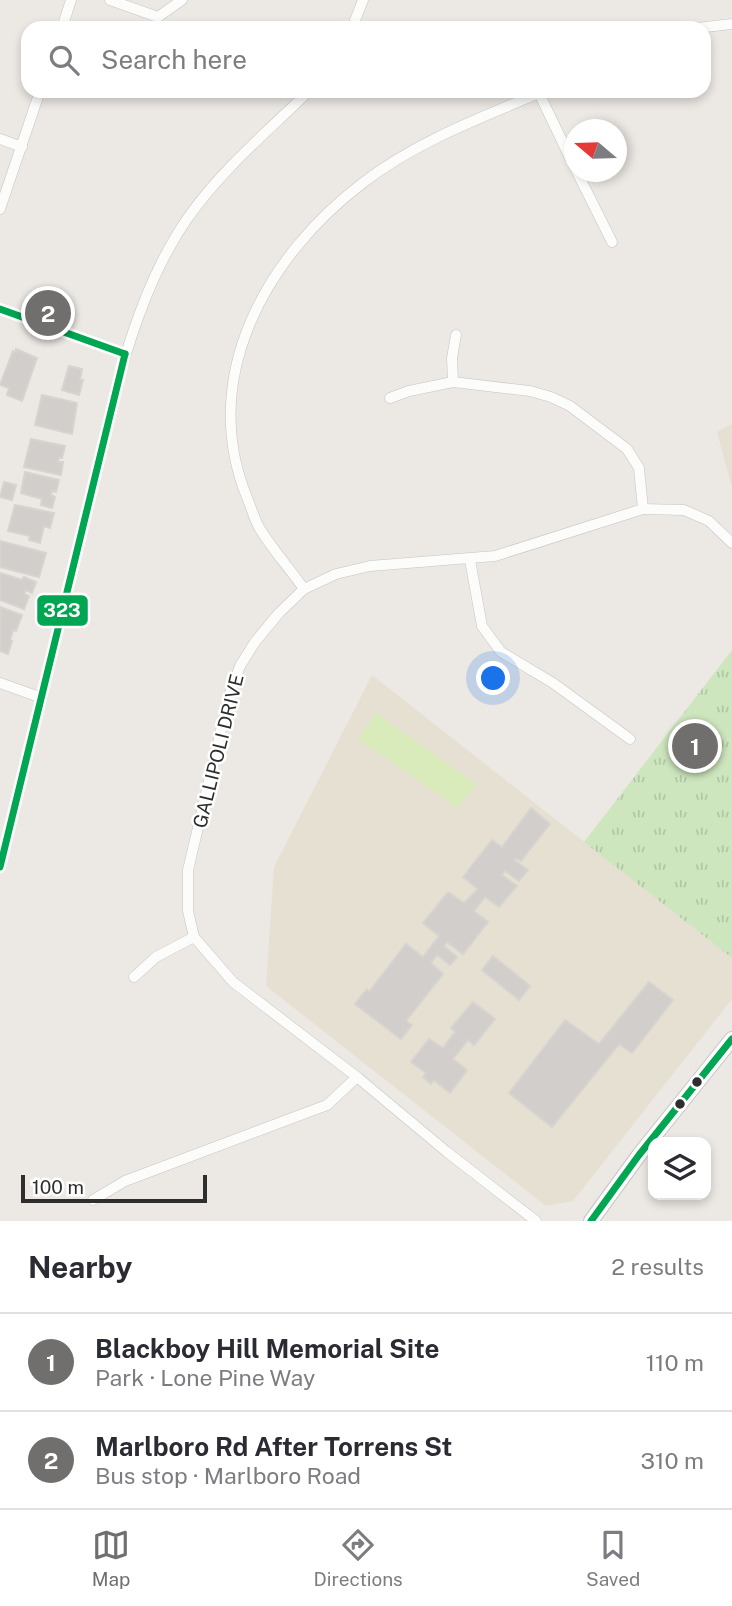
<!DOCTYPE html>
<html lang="en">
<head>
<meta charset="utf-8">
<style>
	:root { --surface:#fff; --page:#f7f7f7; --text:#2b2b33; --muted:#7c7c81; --line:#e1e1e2; --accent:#706f6e }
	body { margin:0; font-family:"Public Sans",sans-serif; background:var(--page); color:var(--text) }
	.controls { position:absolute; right:21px; bottom:21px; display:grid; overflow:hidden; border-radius:14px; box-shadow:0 4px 10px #0003 }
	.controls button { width:63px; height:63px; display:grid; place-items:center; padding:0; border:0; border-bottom:2px solid var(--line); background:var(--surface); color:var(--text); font:35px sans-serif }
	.compass { position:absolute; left:564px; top:119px; width:63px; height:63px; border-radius:50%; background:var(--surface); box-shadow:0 4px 10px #0003; rotate:289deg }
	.scale { position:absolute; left:21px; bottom:18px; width:186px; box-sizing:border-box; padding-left:7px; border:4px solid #2e2e2e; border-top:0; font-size:19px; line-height:24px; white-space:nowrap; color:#2e2e2e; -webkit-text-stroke:5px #fff; paint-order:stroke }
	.you { position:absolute; left:494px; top:679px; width:24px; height:24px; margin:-18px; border:5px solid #fff; border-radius:50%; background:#1a73e8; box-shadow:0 0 0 10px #1a73e833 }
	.badge { display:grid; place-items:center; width:46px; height:46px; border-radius:50%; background:var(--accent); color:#fff; font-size:23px; font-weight:700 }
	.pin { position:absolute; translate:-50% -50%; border:4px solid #fff; box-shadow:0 2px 7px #0006 }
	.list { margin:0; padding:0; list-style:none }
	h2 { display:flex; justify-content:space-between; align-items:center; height:91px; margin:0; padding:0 28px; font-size:30px }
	h2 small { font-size:23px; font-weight:400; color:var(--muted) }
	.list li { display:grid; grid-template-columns:46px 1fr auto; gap:21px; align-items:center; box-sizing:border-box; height:98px; padding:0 28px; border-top:2px solid var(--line) }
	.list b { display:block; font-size:26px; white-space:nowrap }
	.list p { margin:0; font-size:23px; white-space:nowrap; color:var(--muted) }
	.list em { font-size:23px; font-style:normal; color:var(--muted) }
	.icon { flex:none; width:38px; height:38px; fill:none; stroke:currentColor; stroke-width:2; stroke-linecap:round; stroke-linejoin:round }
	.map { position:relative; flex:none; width:732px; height:1221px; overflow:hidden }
	.search { position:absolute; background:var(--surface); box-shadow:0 4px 10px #0003; left:21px; right:21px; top:21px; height:77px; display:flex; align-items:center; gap:18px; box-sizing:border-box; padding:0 24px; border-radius:21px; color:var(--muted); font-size:26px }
	.sheet { height:287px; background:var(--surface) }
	nav { display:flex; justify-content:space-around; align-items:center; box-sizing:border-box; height:98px; border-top:2px solid var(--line); background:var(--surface); font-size:19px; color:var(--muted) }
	nav a { display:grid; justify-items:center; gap:4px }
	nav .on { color:var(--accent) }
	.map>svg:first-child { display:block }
	.education { fill:#e6e0d3 }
	.park { fill:url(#park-tufts) }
	.pitch { fill:#d9eabb }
	.building { fill:#d1cecb; stroke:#d7d4d0; stroke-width:2 }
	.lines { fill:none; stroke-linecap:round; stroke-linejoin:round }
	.minor-casing { stroke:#c5c4c5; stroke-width:11 }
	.secondary-casing { stroke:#c5c4c5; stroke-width:16 }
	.minor { stroke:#fcfcfb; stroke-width:10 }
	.secondary { stroke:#fcfcfb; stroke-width:14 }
	.bus-1-casing { stroke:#fff; stroke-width:12 }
	.bus-1 { stroke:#00a651; stroke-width:7 }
	.bus-dot { fill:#2e2e2e; stroke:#fff; stroke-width:2.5 }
	.labels { text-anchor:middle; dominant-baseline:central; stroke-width:5; stroke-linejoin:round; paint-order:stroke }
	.street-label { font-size:19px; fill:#2e2e2e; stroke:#fff }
	.line-badge { stroke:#fff; stroke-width:2.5 }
	.badge-label { font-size:19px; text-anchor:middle; font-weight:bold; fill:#fff }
</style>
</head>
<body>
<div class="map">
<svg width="732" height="1221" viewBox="0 0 732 1221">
	<defs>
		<pattern id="park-tufts" width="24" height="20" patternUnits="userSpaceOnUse" patternTransform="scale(1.75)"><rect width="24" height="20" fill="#cee6be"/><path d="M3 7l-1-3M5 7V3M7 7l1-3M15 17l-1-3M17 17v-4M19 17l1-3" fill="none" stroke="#b1c6a4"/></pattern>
	</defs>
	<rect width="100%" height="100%" fill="#ece8e4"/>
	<g class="education">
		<polygon points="732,424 732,488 717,432"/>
		<polygon points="372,675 732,958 732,999 573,1201 546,1206 266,986 274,867"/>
	</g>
	<polygon class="park" points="732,650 732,958 584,842"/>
	<polygon class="pitch" points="376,713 476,784 458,808 358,739"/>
	<g class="building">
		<polygon points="16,349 37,358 22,401 7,395 9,388 0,385 13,351 16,352"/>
		<polygon points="69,366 82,369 80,380 83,380 79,395 62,390"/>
		<polygon points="42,395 77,403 72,434 35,425"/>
		<polygon points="31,439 65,446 62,458 59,458 58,462 63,462 61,475 24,467"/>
		<polygon points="25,472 59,480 56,492 52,491 51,495 55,497 52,508 41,505 42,499 21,493"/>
		<polygon points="4,482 16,485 12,500 0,497"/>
		<polygon points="15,505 54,513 50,528 44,526 40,543 29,540 30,536 8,531"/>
		<polygon points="0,541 46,553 39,577 0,567"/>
		<polygon points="0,573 22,580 24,577 36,582 32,593 26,590 24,594 29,596 24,609 0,600"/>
		<polygon points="0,607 22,615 16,631 13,630 10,640 12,641 8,654 0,651"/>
		<polygon points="531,808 550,824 521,861 516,858 514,860 528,870 519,881 505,871 502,875 517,886 499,907 485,897 474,911 488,922 463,954 447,942 444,946 457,957 450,965 437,955 431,963 443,974 406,1021 412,1025 401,1039 355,1004 367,989 369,992 406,944 423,957 439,936 423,923 448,892 464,903 478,889 463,877 492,840 502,847"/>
		<polygon points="493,956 530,986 519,1000 482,970"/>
		<polygon points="649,982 673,1000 632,1053 619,1044 552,1127 509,1093 565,1020 599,1044"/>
		<polygon points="473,1002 495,1019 474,1045 468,1040 453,1059 467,1070 450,1093 434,1080 431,1084 423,1077 426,1073 411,1062 429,1039 443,1048 455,1032 451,1028"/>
	</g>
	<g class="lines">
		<g class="minor-casing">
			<g id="minor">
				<polyline points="110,0 158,17 182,0"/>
				<polyline points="62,28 71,0"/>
				<polyline points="352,28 363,0"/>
				<polyline points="697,28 732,24"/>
				<polyline points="539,93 574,166"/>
				<polyline points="0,139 22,147"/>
				<polyline points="577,172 612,242"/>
				<polyline points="0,209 40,91"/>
				<polyline points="0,309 125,354"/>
				<polyline points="453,382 452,358 456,335"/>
				<polyline points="390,398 409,391 453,382 530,391 551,397 570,406 627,449 639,468 643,509"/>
				<polyline points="470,560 482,626 501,652 553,683 630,739"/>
				<path d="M304,589c-14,-20 -31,-39 -44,-60 -5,-8 -8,-19 -12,-29 -51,-122 18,-244 116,-318 53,-41 119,-65 180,-91"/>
				<polyline points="0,683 42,698"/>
				<path d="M0,867l118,-486c16,-57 36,-114 69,-162 34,-49 80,-87 122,-128"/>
				<polyline points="134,977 156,957 194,937"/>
				<polyline points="93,1200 125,1181 327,1105 357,1077"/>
				<polyline points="536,1221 447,1152 357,1077 233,982 194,937 188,911 188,870 229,696 240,666 255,642 279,613 304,589 336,574 370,566 495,556 643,509 684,510 709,521 732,543"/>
			</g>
		</g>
		<g class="secondary-casing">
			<polyline id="secondary" points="591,1221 639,1155 732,1039"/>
		</g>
		<use href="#minor" class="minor"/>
		<use href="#secondary" class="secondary"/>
		<g class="bus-1-casing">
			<g id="bus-1">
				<polyline points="0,309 125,354"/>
				<polyline points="0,867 125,354"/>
				<polyline points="591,1221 639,1155 732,1039"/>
			</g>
		</g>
		<use href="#bus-1" class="bus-1"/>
	</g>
	<g class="bus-dot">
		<circle cx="697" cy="1082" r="6"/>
		<circle cx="680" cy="1104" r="6"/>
	</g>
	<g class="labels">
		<g class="street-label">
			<text transform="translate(218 751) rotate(-76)">GALLIPOLI DRIVE</text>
		</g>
	</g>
	<rect class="line-badge" x="36" y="594" width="53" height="33" rx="7" fill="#00a651"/>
	<g class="badge-label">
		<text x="62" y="617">323</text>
	</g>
</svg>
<div class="controls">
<button><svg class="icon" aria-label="layers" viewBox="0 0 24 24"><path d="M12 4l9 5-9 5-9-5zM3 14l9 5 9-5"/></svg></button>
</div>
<svg class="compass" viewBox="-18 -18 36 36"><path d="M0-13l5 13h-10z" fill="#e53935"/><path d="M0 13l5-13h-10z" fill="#7c7c81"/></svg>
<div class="scale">100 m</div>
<div class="you"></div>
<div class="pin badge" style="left:695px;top:746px">1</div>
<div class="pin badge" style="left:48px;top:313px">2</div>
<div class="search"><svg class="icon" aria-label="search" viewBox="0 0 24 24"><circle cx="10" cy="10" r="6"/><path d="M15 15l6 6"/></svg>Search here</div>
</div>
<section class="sheet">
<h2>Nearby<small>2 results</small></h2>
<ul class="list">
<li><span class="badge">1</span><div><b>Blackboy Hill Memorial Site</b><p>Park · Lone Pine Way</p></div><em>110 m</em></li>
<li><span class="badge">2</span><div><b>Marlboro Rd After Torrens St</b><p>Bus stop · Marlboro Road</p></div><em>310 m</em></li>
</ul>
</section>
<nav>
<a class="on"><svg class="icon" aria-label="map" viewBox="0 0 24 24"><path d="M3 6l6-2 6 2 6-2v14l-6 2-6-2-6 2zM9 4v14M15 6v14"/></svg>Map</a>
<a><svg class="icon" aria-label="directions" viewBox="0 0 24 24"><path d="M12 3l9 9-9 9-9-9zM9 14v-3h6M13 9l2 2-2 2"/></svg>Directions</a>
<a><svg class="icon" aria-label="saved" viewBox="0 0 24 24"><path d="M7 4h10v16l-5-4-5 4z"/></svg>Saved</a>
</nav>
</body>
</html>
